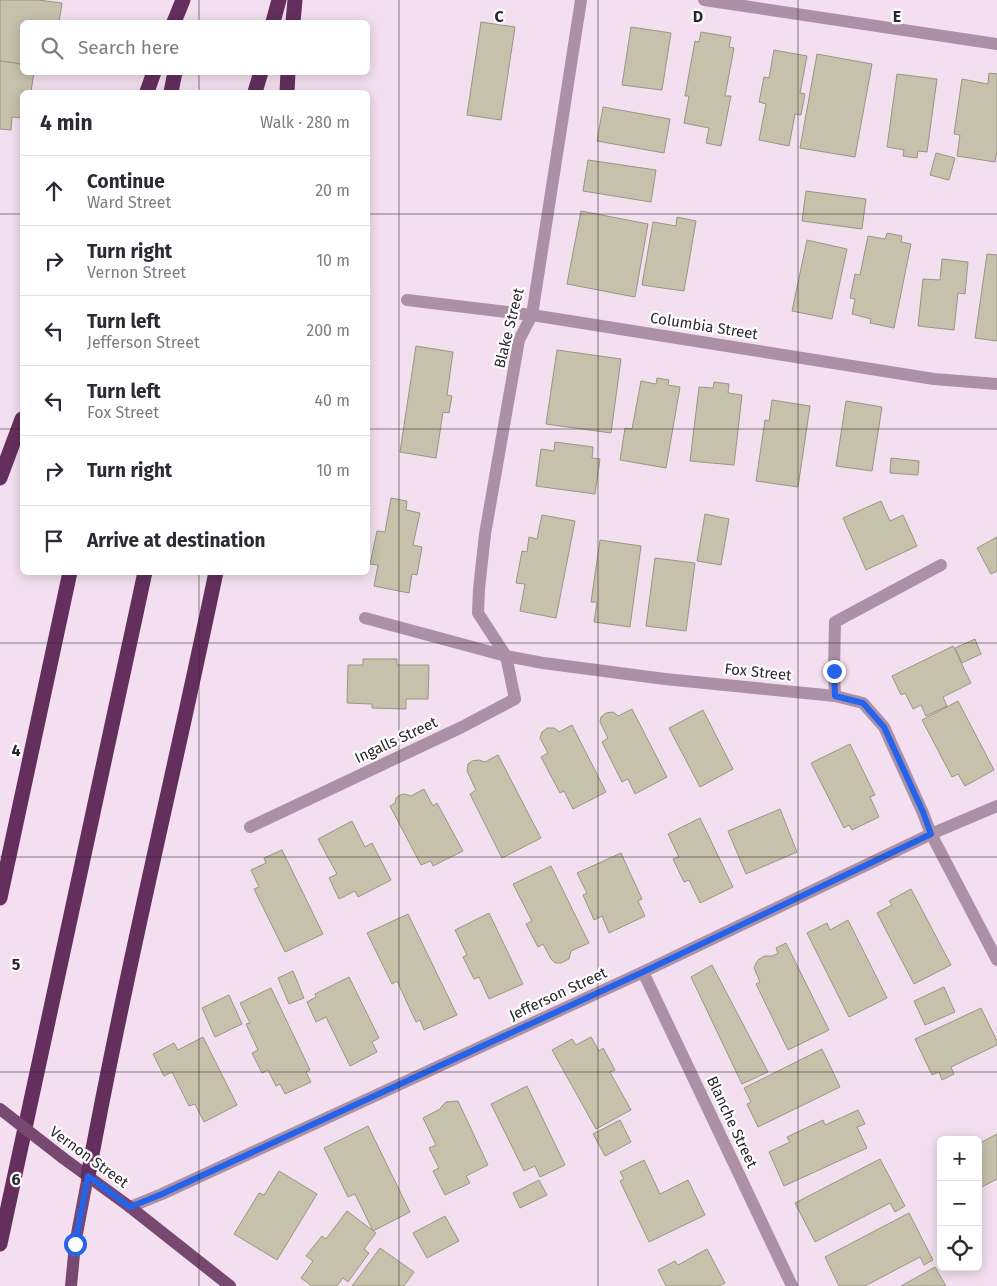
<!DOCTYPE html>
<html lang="en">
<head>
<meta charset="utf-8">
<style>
	:root { --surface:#fff; --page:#f2f2f3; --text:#2b2b33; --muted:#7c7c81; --line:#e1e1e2 }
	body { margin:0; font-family:"Fira Sans",sans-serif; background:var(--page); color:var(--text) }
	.controls { position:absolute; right:15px; bottom:15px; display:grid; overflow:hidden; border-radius:8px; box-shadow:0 2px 12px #0003 }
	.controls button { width:45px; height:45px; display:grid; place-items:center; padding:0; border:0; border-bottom:1px solid var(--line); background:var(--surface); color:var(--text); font:25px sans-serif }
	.stop { position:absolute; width:15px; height:15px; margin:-11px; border:4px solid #2563eb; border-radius:50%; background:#fff }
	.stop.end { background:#2563eb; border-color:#fff; box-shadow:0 1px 5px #0008 }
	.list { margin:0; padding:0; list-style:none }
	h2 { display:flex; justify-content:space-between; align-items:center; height:65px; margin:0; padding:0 20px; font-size:21px }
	h2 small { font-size:16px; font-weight:400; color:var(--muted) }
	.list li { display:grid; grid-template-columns:32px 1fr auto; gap:15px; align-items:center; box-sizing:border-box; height:70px; padding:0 20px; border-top:1px solid var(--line) }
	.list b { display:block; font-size:19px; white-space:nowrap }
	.list p { margin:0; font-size:16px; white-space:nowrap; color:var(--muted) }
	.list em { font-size:16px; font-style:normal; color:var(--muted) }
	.icon { flex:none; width:28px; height:28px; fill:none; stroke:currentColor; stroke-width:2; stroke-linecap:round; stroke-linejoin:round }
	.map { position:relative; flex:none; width:997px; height:1286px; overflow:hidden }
	.search { position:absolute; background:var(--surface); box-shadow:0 2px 12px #0003; left:20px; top:20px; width:350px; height:55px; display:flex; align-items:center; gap:12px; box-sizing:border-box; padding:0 18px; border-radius:8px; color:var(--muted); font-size:19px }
	.panel { position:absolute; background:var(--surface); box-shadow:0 2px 12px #0003; left:20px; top:90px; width:350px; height:485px; border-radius:8px }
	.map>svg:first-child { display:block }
	.building { fill:#c5c1ab; stroke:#9b9682 }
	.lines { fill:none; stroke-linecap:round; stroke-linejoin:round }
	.minor { stroke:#ab90a6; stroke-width:12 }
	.major { stroke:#774970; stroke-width:12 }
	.highway { stroke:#642f5d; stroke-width:15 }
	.major-bridge { stroke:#774970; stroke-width:12 }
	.route { stroke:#2563eb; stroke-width:6 }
	.grid { fill:none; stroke:#2d262c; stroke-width:1; stroke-opacity:0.55 }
	.labels { text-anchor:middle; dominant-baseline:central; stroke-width:4.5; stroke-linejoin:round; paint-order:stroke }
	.street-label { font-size:15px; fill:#2d262c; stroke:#fff }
	.grid-label { font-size:16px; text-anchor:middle; font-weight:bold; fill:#2d262c; stroke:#fff; stroke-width:4.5; stroke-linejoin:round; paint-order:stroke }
</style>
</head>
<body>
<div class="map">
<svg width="997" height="1286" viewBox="0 0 997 1286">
	<rect width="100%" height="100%" fill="#f3dfef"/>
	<g class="building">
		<polygon points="0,0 38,0 62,3 59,22 22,22 22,64 0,61"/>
		<polygon points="481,22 515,27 501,120 467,115"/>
		<polygon points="631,27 671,33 662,90 622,85"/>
		<polygon points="701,32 731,37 729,47 734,48 725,96 731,96 721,146 706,143 709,128 684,123 689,96 685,96 695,41 699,42"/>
		<polygon points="774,50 807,56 800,93 805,94 801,115 795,114 789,146 759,140 766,104 759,102 764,77 769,78"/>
		<polygon points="817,54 872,64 855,157 800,148"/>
		<polygon points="0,61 22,64 22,72 34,72 31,92 22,92 22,118 12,117 11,130 0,129"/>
		<polygon points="989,73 997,74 997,151 995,162 957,156 960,135 954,134 962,79 988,84"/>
		<polygon points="897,74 937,79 927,152 918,151 917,158 903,156 904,150 887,147"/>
		<polygon points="603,107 670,119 664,153 597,141"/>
		<polygon points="936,153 955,158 949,180 930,175"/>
		<polygon points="588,160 656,170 651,202 583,191"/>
		<polygon points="806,191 866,199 862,229 802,221"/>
		<polygon points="581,211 648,224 635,297 567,284"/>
		<polygon points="677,217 696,221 684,291 642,285 653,222 676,226"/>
		<polygon points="887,233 902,236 901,242 911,244 894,328 870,323 871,319 852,314 855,299 850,298 855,274 860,275 868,236 885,239"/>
		<polygon points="807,240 847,249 832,319 792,311"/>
		<polygon points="987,254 997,255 997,341 975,338"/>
		<polygon points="942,259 968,262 965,294 958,293 954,330 918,326 923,279 940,280"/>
		<polygon points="416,346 453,352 447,395 452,396 449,413 443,412 436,458 400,452"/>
		<polygon points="557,350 621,359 611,433 546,424"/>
		<polygon points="657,378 669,380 668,385 680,387 666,468 620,460 625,428 632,429 641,381 656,384"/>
		<polygon points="714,382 729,384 728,393 742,395 734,465 690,461 699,387 713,388"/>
		<polygon points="772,400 810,406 798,487 756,481 765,420 769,421"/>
		<polygon points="846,401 882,407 872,471 836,466"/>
		<polygon points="555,442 593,447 592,458 600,459 595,494 536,486 541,449 554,451"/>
		<polygon points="891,458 919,461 918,475 890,473"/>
		<polygon points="391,498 407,501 406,510 420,513 413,545 422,547 417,575 412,574 409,593 374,586 378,565 370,564 377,531 385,532"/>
		<polygon points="881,501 890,521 903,515 917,546 866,570 843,518"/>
		<polygon points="705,514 729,519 721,565 697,561"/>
		<polygon points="542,515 575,521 556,618 520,611 525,584 516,583 522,551 527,552 529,537 537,539"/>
		<polygon points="997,537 997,571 991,574 977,548"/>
		<polygon points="600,540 641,546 630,627 594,622 597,602 591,602"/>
		<polygon points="655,558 695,563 686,631 646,626"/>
		<polygon points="975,639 981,654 962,663 955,648"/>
		<polygon points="953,646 971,683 943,697 947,706 926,716 921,705 913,709 905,693 901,695 892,676"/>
		<polygon points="363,659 397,659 397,665 429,665 428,699 406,699 406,709 372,708 372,704 347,703 348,665 363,665"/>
		<polygon points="958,701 994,770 965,786 958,774 952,777 922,720"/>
		<polygon points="632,709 667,777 635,794 628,779 622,782 602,742 608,738 600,722 601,717 606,713 613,712 616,714 618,716"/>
		<polygon points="703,710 733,769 700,787 669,728"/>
		<polygon points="572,725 606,792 573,809 564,791 560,793 541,757 548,753 540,738 542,732 547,728 554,728 557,730 559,732"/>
		<polygon points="850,744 875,795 870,797 879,817 852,830 849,825 844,828 811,763"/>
		<polygon points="498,755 541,838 502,858 470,794 476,790 467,771 468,764 472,761 479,760 485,762"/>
		<polygon points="424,789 433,806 437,803 463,851 433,866 431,861 421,865 390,806 395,803 396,798 400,795 404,794 411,796"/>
		<polygon points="780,809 797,852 746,874 728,831"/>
		<polygon points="700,818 733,887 700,903 689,880 684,882 673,859 679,857 668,834"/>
		<polygon points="352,821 365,847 372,843 391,880 358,897 355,891 339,899 329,878 337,874 318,839"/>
		<polygon points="282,850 323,934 285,952 254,889 259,887 251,870 266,863 264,858"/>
		<polygon points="621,853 642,899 638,901 645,916 609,933 602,916 594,920 583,895 587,893 577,873"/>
		<polygon points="551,866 589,943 571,951 569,959 561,963 555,963 551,959 543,944 538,947 526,924 532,921 513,884"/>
		<polygon points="911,889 951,965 914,984 877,913 892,905 889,901"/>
		<polygon points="489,913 523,984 489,999 479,977 474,979 463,957 467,955 455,930"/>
		<polygon points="408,914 457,1015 424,1030 420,1020 416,1022 397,981 392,984 367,933"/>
		<polygon points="848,920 887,998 849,1017 807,933 827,923 830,930"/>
		<polygon points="786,943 829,1030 788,1050 756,984 760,982 754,968 756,963 759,959 765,956 773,956 778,953 776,948"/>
		<polygon points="712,965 768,1072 742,1084 691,977"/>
		<polygon points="293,971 304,998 289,1004 278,978"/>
		<polygon points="349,977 379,1038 372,1042 377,1052 350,1066 326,1017 316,1022 307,1002 316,997 315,994"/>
		<polygon points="944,987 955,1012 925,1025 914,1001"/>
		<polygon points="271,988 310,1070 306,1072 311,1082 285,1094 280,1084 276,1086 268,1070 262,1073 252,1053 258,1050 246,1024 250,1023 240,1003"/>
		<polygon points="229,995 242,1024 215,1037 202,1008"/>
		<polygon points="981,1008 997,1041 997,1045 951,1067 954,1074 942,1080 939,1072 932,1075 915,1039"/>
		<polygon points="203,1037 237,1105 204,1122 195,1104 189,1106 172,1072 164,1076 153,1054 174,1043 178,1050"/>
		<polygon points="591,1037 599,1051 603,1048 615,1070 610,1072 631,1110 596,1129 552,1050 572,1039 576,1045"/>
		<polygon points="822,1049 840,1087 758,1127 747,1104 751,1102 744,1088"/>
		<polygon points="527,1086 565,1165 540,1177 535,1166 524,1171 491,1104"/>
		<polygon points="458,1101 488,1165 466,1176 470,1183 445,1195 433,1171 439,1168 429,1148 436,1145 423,1118 440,1109 442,1106 446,1102"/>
		<polygon points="858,1110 865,1124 857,1127 867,1148 784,1186 769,1152 790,1142 787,1137 823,1120 825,1125"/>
		<polygon points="620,1120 631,1142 605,1156 593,1134"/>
		<polygon points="368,1126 410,1212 373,1231 355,1194 348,1197 324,1148"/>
		<polygon points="997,1134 997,1179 978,1189 978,1144"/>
		<polygon points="880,1159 905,1206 895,1212 890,1203 815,1242 795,1203"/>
		<polygon points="644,1160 660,1194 688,1180 705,1215 649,1242 620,1181 624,1179 620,1172"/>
		<polygon points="279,1171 317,1194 277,1260 234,1234 259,1193 264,1195"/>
		<polygon points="539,1180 547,1195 520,1208 513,1193"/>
		<polygon points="347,1211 376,1233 364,1249 369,1253 348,1282 343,1278 337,1286 312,1286 301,1278 313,1261 306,1256 322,1236 326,1239"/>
		<polygon points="909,1213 933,1260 924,1265 920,1257 865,1286 839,1286 825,1257"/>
		<polygon points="445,1216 459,1241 427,1258 413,1233"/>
		<polygon points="380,1248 414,1272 404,1286 352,1286"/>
		<polygon points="707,1249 725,1283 719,1286 666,1286 658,1270 675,1261 678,1265"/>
		<polygon points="935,1267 946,1286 901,1286"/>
	</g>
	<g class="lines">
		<g class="minor">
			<polyline points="704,0 997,44"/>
			<polyline points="407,300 532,315 934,379 997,384"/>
			<polyline points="365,618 506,656 543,663 665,679 835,696 863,703 884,727 923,813 931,834 997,960"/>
			<polyline points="835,696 834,671 835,622 941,565"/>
			<polyline points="250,827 462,727 515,699 506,656 478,613 479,589 485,534 519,340 532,315 581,0"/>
			<polyline points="643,972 792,1286"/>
			<polyline points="130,1207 162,1194 643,972 931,834 997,806"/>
		</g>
		<g class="major">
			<polyline points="63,1158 130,1207 230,1286"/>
			<polyline points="71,1286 75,1244 88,1176"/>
		</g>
		<g class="highway">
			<polyline points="174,22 183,0"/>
			<polyline points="273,22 279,0"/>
			<polyline points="293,22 295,0"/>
			<polyline points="147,92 154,72"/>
			<polyline points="171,92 175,72"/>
			<polyline points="255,92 261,72"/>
			<polyline points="287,92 288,72"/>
			<polyline points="0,478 22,419"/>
			<polyline points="0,898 70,572"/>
			<path d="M88,1176c37,-202 86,-402 128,-604"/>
			<polyline points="0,1244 145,572"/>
		</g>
		<polyline class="major-bridge" points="0,1109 63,1158"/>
	</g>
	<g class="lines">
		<polyline class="route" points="75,1244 88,1176 130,1207 162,1194 643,972 931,834 923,812 884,727 863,703 835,696 834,671"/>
	</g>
	<path class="grid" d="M199,0v22M399,0v1286M598,0v1286M798,0v1286M199,72v20M0,214h22M368,214h629M0,429h22M368,429h629M199,572v714M0,643h997M0,857h997M0,1072h997"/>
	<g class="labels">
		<g class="street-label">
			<text transform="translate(704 326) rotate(9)">Columbia Street</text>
			<text transform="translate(509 328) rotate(-76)">Blake Street</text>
			<text transform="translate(758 672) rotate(6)">Fox Street</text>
			<text transform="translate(396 740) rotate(-25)">Ingalls Street</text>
			<text transform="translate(558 994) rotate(-25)">Jefferson Street</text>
			<text transform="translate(732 1122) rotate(65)">Blanche Street</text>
			<text transform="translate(89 1157) rotate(36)">Vernon Street</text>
		</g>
	</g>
	<g class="grid-label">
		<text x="499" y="22">C</text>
		<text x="698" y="22">D</text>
		<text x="897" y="22">E</text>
		<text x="16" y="756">4</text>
		<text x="16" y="970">5</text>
		<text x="16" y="1185">6</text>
	</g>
</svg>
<div class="controls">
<button>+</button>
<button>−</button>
<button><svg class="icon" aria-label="locate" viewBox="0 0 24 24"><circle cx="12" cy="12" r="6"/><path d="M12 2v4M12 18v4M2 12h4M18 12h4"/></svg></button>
</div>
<div class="stop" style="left:75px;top:1244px"></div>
<div class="stop end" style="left:834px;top:671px"></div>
<div class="search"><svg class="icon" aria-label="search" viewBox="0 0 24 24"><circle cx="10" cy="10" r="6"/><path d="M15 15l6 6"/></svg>Search here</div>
<section class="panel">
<h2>4 min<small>Walk · 280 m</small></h2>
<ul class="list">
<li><svg class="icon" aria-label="ahead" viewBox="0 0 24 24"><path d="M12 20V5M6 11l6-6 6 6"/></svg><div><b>Continue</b><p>Ward Street</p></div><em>20 m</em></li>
<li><svg class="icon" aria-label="right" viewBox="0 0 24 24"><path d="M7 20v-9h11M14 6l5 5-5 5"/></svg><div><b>Turn right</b><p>Vernon Street</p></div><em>10 m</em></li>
<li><svg class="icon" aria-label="left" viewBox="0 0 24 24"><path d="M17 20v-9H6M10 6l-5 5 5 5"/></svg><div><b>Turn left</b><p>Jefferson Street</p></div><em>200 m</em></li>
<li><svg class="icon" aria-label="left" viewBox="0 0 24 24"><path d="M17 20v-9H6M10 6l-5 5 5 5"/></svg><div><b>Turn left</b><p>Fox Street</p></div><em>40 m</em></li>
<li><svg class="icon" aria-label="right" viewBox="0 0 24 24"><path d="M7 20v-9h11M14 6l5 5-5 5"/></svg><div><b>Turn right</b></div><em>10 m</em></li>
<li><svg class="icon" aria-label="arrive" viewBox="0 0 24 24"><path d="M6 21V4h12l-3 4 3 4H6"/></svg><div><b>Arrive at destination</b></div></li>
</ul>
</section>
</div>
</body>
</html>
